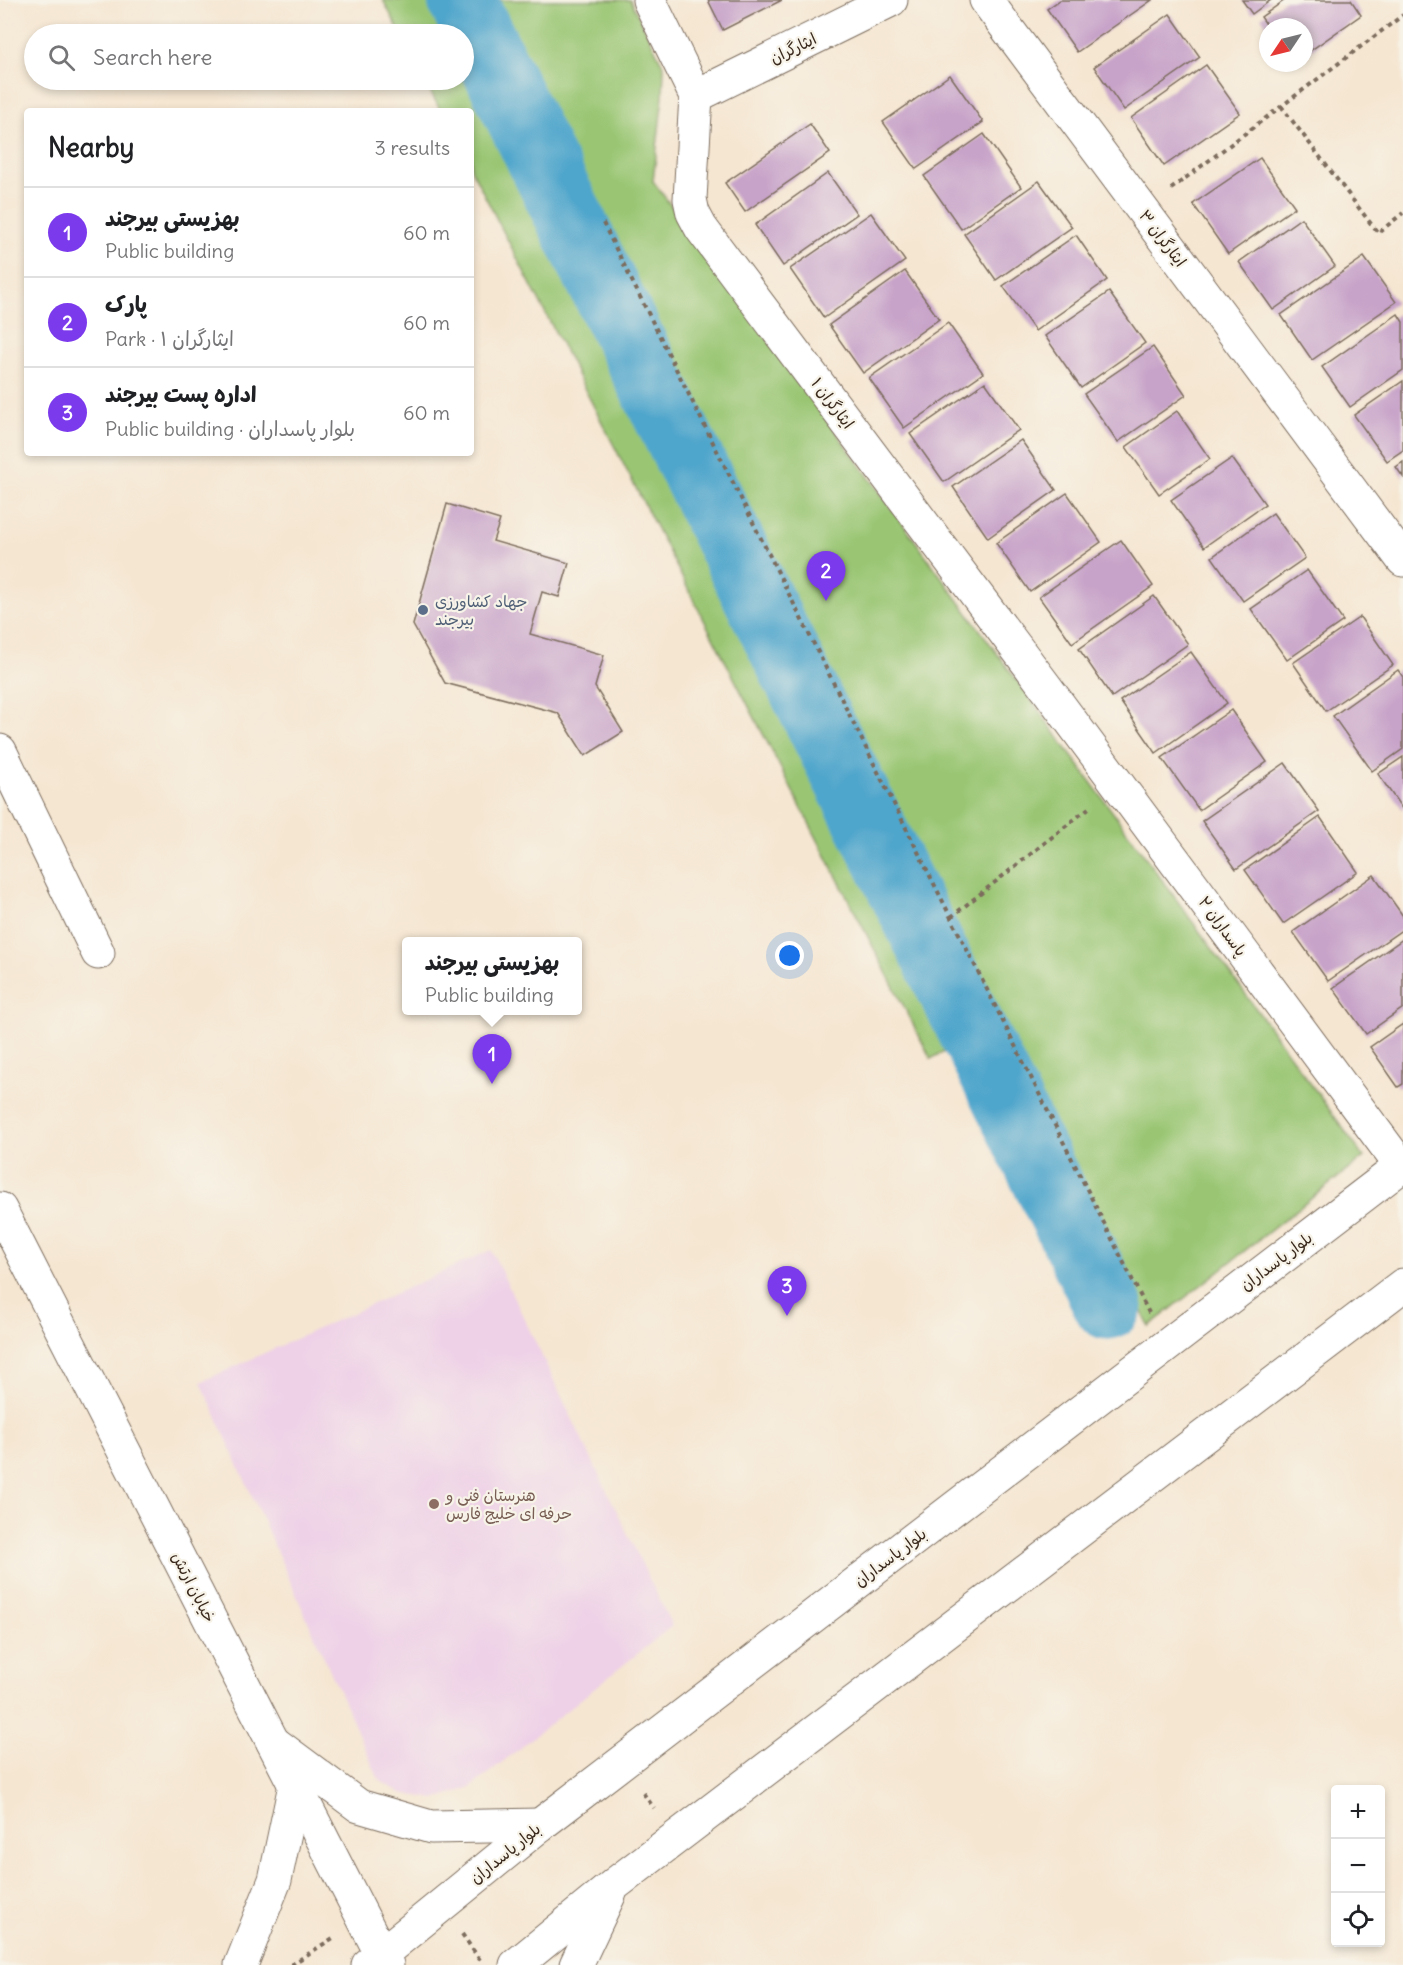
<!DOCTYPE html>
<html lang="en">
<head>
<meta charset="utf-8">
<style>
	:root { --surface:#fff; --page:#f2f2f2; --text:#202124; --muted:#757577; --line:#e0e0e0; --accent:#7c3aed }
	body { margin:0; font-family:Delius,"Playpen Sans Arabic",sans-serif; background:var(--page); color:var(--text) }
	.controls { position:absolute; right:18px; bottom:18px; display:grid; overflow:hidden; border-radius:6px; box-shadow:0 3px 9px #0003 }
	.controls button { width:54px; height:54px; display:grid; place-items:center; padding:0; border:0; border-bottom:2px solid var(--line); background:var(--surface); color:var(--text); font:30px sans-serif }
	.compass { position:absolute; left:1259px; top:18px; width:54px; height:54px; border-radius:50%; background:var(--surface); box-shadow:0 3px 9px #0003; rotate:235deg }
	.you { position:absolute; left:790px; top:956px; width:21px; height:21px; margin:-15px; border:4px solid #fff; border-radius:50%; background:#1a73e8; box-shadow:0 0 0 9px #1a73e833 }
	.badge { display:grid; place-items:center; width:39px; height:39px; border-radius:50%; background:var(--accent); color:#fff; font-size:20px; font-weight:700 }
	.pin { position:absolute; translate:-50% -50px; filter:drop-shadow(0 2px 3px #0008) }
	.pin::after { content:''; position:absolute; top:32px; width:21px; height:18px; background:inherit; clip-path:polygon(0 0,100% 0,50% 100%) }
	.popup { position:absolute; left:402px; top:937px; width:180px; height:78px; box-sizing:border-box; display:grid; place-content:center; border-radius:6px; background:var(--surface); filter:drop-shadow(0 2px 4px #0005); font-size:20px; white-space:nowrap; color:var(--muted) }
	.popup b { font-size:22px; color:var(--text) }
	.popup::after { content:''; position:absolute; left:50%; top:100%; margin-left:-12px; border:12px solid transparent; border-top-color:var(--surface) }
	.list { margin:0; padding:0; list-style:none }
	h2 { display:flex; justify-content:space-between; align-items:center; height:78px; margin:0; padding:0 24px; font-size:26px }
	h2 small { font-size:20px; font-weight:400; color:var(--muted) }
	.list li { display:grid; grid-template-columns:39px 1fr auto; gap:18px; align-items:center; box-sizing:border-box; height:90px; padding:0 24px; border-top:2px solid var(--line) }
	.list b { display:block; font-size:22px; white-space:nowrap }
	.list p { margin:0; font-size:20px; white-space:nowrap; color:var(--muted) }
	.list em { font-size:20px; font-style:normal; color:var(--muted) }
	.icon { flex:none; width:33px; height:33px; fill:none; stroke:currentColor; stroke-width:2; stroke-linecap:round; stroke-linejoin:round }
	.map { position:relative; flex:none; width:1403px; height:1965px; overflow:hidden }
	.search { position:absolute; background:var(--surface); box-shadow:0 3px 9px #0003; left:24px; top:24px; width:450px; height:66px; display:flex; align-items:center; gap:15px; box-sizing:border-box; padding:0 21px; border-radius:33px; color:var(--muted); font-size:22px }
	.panel { position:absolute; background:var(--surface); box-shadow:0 3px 9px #0003; left:24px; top:108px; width:450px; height:348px; border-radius:6px }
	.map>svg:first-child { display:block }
	.built { fill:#eed0e7 }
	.green { fill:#9ac673; stroke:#6a7848; stroke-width:1.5 }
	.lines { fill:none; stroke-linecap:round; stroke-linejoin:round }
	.river { stroke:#50a6cc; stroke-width:69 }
	.building { fill:#c7a3c9 }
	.minor-casing { stroke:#7c6c5d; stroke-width:35 }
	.secondary-casing { stroke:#7c6c5d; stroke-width:35 }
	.primary-casing { stroke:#7c6c5d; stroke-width:35 }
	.path { stroke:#7c6c5d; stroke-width:4; stroke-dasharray:4.5 4.5; stroke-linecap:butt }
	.minor { stroke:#fff; stroke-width:33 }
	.secondary { stroke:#fff; stroke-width:33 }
	.primary { stroke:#fff; stroke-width:33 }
	.service-dot { fill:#5c6f8a; stroke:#f7f3e8; stroke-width:2 }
	.education-dot { fill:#8d6e63; stroke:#f7f3e8; stroke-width:2 }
	.labels { text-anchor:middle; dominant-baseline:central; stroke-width:4.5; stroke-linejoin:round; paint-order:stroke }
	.street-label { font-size:16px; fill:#3b2a1e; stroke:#f7f3e8 }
	.service-label { font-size:16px; fill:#4e5e75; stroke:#f7f3e8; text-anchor:start }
	.education-label { font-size:16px; fill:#785e54; stroke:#f7f3e8; text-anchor:start }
</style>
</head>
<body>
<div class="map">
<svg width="1403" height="1965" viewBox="0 0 1403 1965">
	<rect width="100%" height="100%" fill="#f7f3e8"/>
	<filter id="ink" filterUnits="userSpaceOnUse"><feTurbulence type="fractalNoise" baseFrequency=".0167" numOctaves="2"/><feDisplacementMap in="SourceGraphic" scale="12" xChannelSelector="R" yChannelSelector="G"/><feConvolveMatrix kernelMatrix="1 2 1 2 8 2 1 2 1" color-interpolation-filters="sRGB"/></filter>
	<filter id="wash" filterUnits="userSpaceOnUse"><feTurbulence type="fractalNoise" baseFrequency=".008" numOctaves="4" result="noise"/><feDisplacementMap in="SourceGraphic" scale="24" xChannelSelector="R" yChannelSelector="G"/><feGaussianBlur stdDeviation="1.35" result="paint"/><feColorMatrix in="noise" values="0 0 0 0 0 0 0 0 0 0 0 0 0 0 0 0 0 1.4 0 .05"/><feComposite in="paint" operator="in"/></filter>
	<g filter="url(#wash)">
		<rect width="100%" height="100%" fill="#f5e6d1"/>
		<polygon class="built" points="491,1250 672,1626 470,1788 435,1799 401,1793 379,1780 201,1382"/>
		<polygon class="green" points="383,0 630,0 664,67 663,96 653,181 1364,1157 1149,1326 996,1020 931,1059 471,169 471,111 441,111 424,80 464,80 464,34 401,34"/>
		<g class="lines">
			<polyline class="river" points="462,0 1108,1305"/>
		</g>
		<g id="blocks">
			<g class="building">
				<polygon points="708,0 782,0 723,30"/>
				<polygon points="1060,0 1152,0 1077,52 1047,9"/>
				<polygon points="1242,0 1271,0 1252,14"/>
				<polygon points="1285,0 1351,0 1361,15 1304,55 1304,27 1268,27 1261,17"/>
				<polygon points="1170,14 1200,57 1124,110 1094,67"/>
				<polygon points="1206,65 1240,113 1164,166 1131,118"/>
				<polygon points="950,75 983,122 916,169 883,122"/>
				<polygon points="810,124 830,153 745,212 725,183"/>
				<polygon points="984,134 1021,187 961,229 924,176"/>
				<polygon points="1260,158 1295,207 1228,254 1193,204"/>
				<polygon points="828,173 857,214 783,266 755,225"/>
				<polygon points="1039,181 1072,227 996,280 964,234"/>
				<polygon points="871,213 905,261 824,318 790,269"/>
				<polygon points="1301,218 1335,266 1273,310 1239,262"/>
				<polygon points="1076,235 1107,280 1035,331 1003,286"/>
				<polygon points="1364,257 1396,302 1312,360 1281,315"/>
				<polygon points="905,271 939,319 863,373 829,325"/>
				<polygon points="1109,292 1145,343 1081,388 1045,336"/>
				<polygon points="1398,314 1403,322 1403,370 1350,407 1322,367"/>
				<polygon points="948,323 983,373 904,428 869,378"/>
				<polygon points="1153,347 1186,395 1118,442 1084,394"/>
				<polygon points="1403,381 1403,450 1387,461 1354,415"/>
				<polygon points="985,382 1019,430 944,482 910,434"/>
				<polygon points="1177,411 1210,459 1159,494 1126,447"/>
				<polygon points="1021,440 1056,490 988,538 953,487"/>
				<polygon points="1232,458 1265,504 1204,547 1171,500"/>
				<polygon points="1403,462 1403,477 1396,467"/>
				<polygon points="1067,493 1101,542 1030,592 996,543"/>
				<polygon points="447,504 500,520 493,541 569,563 559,597 542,592 530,634 604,655 595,687 623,732 585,756 558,713 445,683 413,625"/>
				<polygon points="1273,513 1305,558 1243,601 1212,557"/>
				<polygon points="1121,540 1153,586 1072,643 1039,597"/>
				<polygon points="1307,570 1343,621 1287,660 1251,609"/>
				<polygon points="1154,596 1188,644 1112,697 1079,649"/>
				<polygon points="1360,617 1393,665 1326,711 1293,663"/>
				<polygon points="1191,652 1227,703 1156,753 1120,701"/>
				<polygon points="1398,670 1403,677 1403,749 1372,771 1333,716"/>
				<polygon points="1231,710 1267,762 1199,810 1162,758"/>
				<polygon points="1403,757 1403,810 1378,774"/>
				<polygon points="1285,763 1319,811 1236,869 1202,821"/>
				<polygon points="1320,817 1358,872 1283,924 1245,870"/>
				<polygon points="1374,875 1403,916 1403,929 1328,981 1293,932"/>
				<polygon points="1403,939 1403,1008 1366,1034 1333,988"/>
				<polygon points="1403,1024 1403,1084 1398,1087 1370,1047"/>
			</g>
		</g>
	</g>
	<g filter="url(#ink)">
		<use href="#blocks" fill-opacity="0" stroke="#7c6c5d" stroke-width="1.5"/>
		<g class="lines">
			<g class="minor-casing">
				<g id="minor">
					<polyline points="649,0 696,96 690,199 693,213 701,228 1045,686 1401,1166"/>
					<polyline points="986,0 1403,560"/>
					<polyline points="696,96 891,0"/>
					<polyline points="0,751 98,953"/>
				</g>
			</g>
			<g class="secondary-casing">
				<polyline id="secondary" points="0,1209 387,1965"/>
			</g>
			<g class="primary-casing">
				<g id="primary">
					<polyline points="273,1742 359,1806 431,1827 540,1825"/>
					<polyline points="241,1965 275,1880 295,1785"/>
					<polyline points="368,1965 540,1825 1403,1165"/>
					<polyline points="516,1965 615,1884 1403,1285"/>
					<polyline points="576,1965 610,1893"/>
				</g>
			</g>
			<g class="path">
				<polyline points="1281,106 1378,233 1403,213"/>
				<polyline points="1171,189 1403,15"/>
				<polyline points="603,223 1149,1313"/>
				<polyline points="951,917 1090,807"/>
				<polyline points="643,1793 654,1808"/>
				<polyline points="462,1934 480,1960"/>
				<polyline points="291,1965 333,1938"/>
			</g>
			<use href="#minor" class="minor"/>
			<use href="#secondary" class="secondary"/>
			<use href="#primary" class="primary"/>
		</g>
	</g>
	<circle class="service-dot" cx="423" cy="610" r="6"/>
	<circle class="education-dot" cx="434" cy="1504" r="6"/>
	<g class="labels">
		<g class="street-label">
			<text transform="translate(793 48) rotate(-26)">ایثارگران</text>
			<text transform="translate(1163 238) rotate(53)">ایثارگران ۳</text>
			<text transform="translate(833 403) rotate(53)">ایثارگران ۱</text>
			<text transform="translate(1223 926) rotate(54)">پاسداران ۲</text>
			<text transform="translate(1276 1261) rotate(-37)">بلوار پاسداران</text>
			<text transform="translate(890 1557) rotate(-37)">بلوار پاسداران</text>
			<text transform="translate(194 1587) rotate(63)">خیابان ارتش</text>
			<text transform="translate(505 1853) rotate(-39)">بلوار پاسداران</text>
		</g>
		<g class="service-label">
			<text x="435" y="601">جهاد کشاورزی<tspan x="435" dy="18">بیرجند</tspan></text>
		</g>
		<g class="education-label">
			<text x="446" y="1495">هنرستان فنی و<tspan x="446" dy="18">حرفه ای خلیج فارس</tspan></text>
		</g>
	</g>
</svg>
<div class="controls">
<button>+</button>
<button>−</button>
<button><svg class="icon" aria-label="locate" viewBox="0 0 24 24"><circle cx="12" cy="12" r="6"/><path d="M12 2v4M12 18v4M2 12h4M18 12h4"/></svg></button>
</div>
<svg class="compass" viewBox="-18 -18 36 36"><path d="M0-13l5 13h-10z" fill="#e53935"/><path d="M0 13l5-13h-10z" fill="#757577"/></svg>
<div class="you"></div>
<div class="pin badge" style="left:492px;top:1084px">1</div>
<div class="popup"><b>بهزیستی بیرجند</b>Public building</div>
<div class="pin badge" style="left:826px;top:601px">2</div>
<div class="pin badge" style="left:787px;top:1316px">3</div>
<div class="search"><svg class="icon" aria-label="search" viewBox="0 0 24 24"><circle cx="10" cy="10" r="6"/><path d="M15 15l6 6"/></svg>Search here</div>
<section class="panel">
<h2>Nearby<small>3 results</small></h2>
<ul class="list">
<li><span class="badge">1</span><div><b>بهزیستی بیرجند</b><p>Public building</p></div><em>60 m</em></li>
<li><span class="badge">2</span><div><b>پارک</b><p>Park · ایثارگران ۱</p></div><em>60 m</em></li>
<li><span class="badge">3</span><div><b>اداره پست بیرجند</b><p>Public building · بلوار پاسداران</p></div><em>60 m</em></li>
</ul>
</section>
</div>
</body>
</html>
